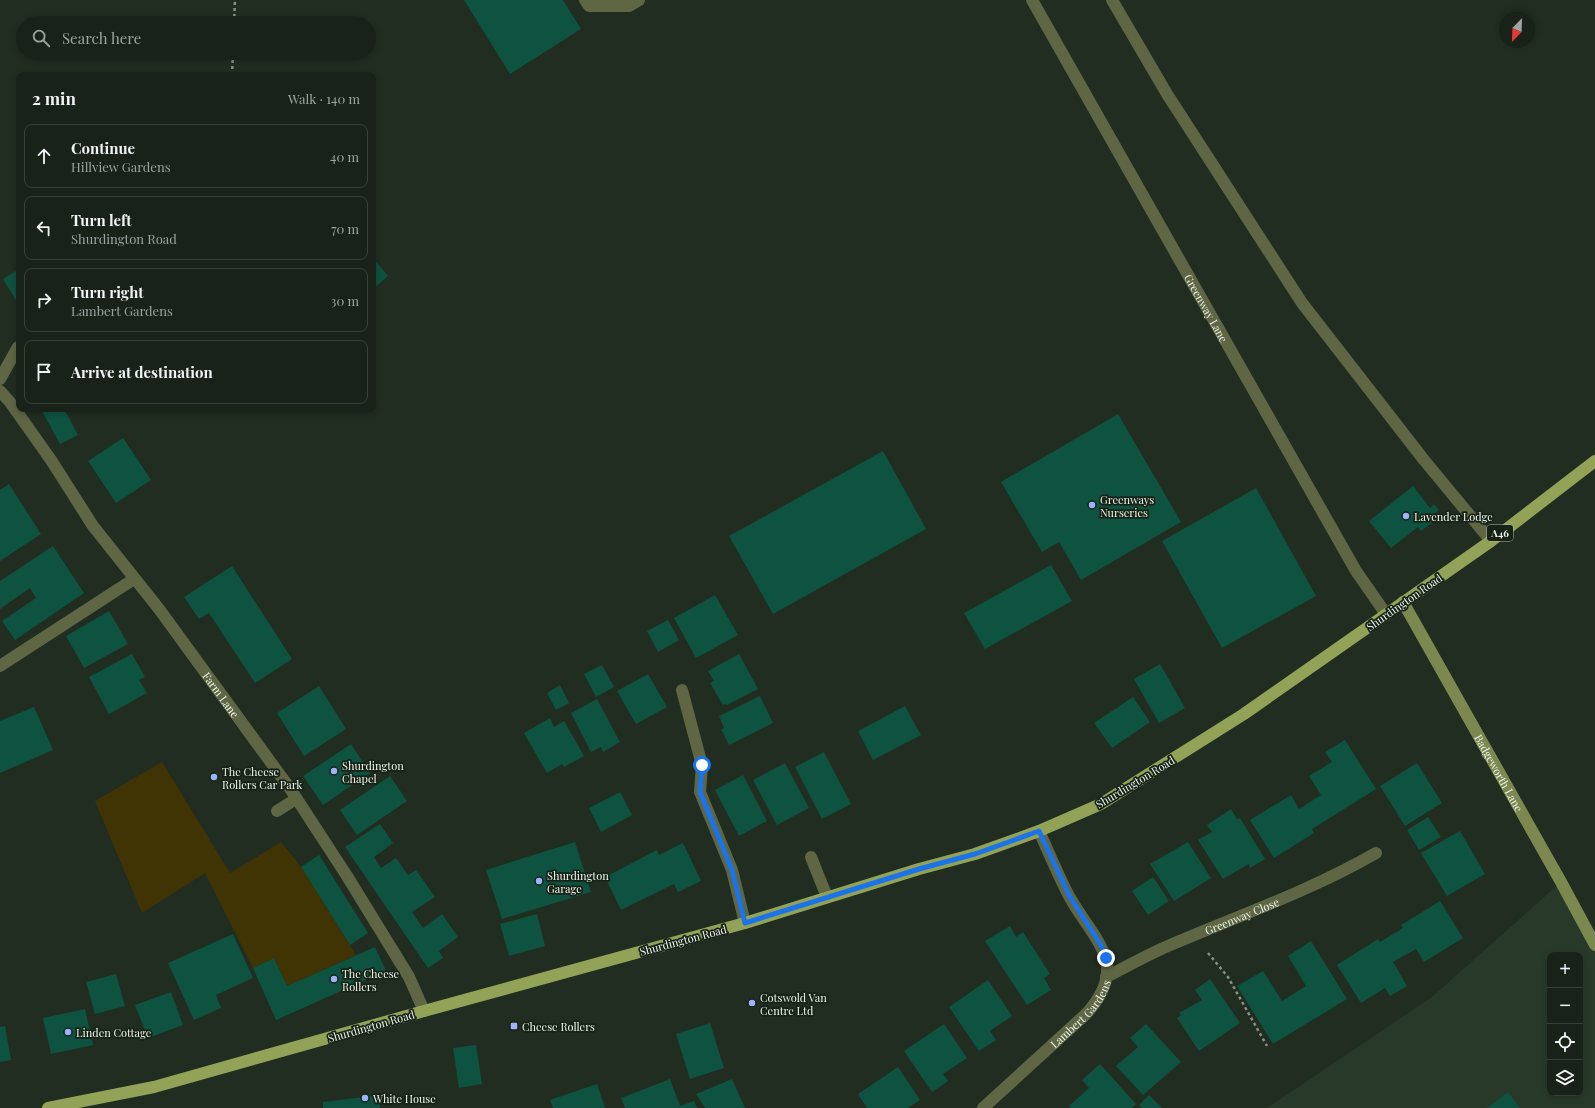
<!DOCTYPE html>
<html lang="en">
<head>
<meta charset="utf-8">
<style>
	:root { --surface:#192219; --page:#262f26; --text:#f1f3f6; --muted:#9fa4a2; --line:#373f38 }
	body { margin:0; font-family:"Playfair Display",serif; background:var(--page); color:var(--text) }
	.controls { position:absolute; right:12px; bottom:12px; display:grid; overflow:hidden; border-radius:8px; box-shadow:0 2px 6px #0003 }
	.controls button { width:36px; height:36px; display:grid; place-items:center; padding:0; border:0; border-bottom:1px solid var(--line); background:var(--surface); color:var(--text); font:20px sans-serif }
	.compass { position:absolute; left:1499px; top:12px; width:36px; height:36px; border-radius:50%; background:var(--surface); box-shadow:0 2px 6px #0003; rotate:203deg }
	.stop { position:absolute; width:12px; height:12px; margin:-9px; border:3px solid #1a73e8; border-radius:50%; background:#fff }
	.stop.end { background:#1a73e8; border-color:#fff; box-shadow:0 1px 4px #0008 }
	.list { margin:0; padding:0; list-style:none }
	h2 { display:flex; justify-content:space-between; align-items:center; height:52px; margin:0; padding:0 16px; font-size:17px }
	h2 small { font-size:13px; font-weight:400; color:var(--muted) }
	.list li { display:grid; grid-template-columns:26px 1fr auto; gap:12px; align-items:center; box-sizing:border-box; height:64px; margin:0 8px 8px; padding:0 8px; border:1px solid var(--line); border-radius:8px }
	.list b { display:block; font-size:15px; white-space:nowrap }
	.list p { margin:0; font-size:13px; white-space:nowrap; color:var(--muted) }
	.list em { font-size:13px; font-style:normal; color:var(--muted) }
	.icon { flex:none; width:22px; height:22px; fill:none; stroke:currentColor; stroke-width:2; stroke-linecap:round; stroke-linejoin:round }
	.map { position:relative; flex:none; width:1595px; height:1108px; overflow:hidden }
	.search { position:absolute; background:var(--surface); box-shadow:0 2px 6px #0003; left:16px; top:16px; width:360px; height:44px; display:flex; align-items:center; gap:10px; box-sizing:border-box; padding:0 14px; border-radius:22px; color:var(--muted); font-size:15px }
	.panel { position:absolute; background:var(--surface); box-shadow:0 2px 6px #0003; left:16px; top:72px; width:360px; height:340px; border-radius:8px }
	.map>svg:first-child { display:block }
	.built { fill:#283929; fill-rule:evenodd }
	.green { fill:#403404 }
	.building { fill:#0e5240 }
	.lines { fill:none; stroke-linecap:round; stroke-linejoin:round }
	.path { stroke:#869086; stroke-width:2.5; stroke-dasharray:3 3; stroke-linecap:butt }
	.lane { stroke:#5e6643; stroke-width:12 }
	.street { stroke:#5e6643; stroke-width:12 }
	.secondary { stroke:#7b8850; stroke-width:12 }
	.primary { stroke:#92a358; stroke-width:12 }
	.route { stroke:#1a73e8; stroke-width:5 }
	.poi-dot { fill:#9fb3fd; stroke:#172317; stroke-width:1.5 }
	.labels { text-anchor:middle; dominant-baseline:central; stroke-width:3.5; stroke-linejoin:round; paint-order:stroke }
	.shield { fill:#172317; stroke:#aeb7ae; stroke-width:1 }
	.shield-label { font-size:10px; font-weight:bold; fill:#eff6ee }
	.street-label { font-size:11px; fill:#eff6ee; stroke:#172317 }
	.poi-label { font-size:11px; fill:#eff6ee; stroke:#172317; text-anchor:start }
</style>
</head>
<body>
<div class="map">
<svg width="1595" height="1108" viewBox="0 0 1595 1108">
	<rect width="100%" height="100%" fill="#212d21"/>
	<path class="built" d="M1561,882l34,63v163h-328l165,-111zM1550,955h30v138h-30z"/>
	<polygon class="green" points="162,762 230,873 281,842 301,867 356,955 287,986 274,958 253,968 205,873 142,913 95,801"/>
	<g class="building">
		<polygon points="464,0 563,0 581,29 510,74"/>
		<polygon points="373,258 388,276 373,289"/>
		<polygon points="19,269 19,305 3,279"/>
		<polygon points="41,409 64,409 78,435 60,444"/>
		<polygon points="1118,414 1181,522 1081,580 1059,542 1042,552 1001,482"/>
		<polygon points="123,438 151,480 116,503 88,461"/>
		<polygon points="883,451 926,529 773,614 729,536"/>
		<polygon points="9,484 41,534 0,561 0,490"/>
		<polygon points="1413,486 1430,508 1434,504 1439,510 1435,514 1438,518 1421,531 1418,527 1391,548 1369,521"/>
		<polygon points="1256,488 1316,596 1222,648 1162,541"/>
		<polygon points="53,546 84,593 15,640 2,621 36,598 30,588 0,609 0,581"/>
		<polygon points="1051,565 1072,601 985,649 964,613"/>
		<polygon points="232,566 292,659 255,683 209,613 199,619 184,597"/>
		<polygon points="715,595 738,635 696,658 674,618"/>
		<polygon points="109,611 128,644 84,668 66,636"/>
		<polygon points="668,620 679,640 658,652 647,631"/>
		<polygon points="132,654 145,677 139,680 147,693 109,714 89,677"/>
		<polygon points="739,654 758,689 727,705 726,704 723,705 710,683 714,681 708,671"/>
		<polygon points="1160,664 1185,708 1159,723 1134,679"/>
		<polygon points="602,665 614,687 596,697 584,674"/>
		<polygon points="648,674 667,707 636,724 617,691"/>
		<polygon points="560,685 569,703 556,710 547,693"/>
		<polygon points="319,686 346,729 304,756 277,713"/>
		<polygon points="760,696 773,723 729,745 721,729 724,728 719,716"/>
		<polygon points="1133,697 1150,722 1112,748 1094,723"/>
		<polygon points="597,699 620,742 603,752 601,747 591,752 571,713"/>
		<polygon points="905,706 921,735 873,760 858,731"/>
		<polygon points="34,707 53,750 0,773 0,721"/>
		<polygon points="550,718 554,727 564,721 584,756 564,767 562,764 547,773 524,733"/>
		<polygon points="1345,740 1376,789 1312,829 1314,833 1274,858 1250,820 1291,795 1299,809 1321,795 1309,776 1332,762 1325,752"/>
		<polygon points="351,744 370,773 323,805 303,776"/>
		<polygon points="824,752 851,804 822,819 795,767"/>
		<polygon points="785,763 809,808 777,825 753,780"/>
		<polygon points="1417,763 1442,803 1405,826 1380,786"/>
		<polygon points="743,775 767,821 739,836 715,790"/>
		<polygon points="390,776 407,801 357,835 340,810"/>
		<polygon points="620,792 632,815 601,832 589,808"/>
		<polygon points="1231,809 1237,819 1240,818 1265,859 1250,868 1249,864 1223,879 1198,840 1212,832 1207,825"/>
		<polygon points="1428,817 1441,837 1419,850 1407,830"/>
		<polygon points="380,824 393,843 374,857 381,868 396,858 408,875 416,870 435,897 412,912 423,928 442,914 458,937 439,951 443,958 428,968 345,847"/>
		<polygon points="1460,831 1485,874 1447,896 1421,853"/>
		<polygon points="575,842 591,892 502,919 486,870"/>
		<polygon points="1188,842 1211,878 1174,901 1150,864"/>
		<polygon points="683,843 701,881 678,892 674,884 621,910 605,877 657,850 659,855"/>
		<polygon points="319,855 368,933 350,945 301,867"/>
		<polygon points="1153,877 1169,901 1148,915 1132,891"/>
		<polygon points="1440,901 1463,938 1424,962 1416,949 1393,962 1407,986 1390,996 1385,988 1361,1003 1337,965 1378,939 1380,942 1403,928 1401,925"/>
		<polygon points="537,914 545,946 509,956 500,924"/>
		<polygon points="1010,926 1016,937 1023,932 1050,974 1044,978 1051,990 1027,1005 985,941"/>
		<polygon points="233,934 253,978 216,995 221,1008 194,1020 168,963"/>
		<polygon points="1311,941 1347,999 1273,1044 1237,986 1263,971 1282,1001 1306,986 1288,956"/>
		<polygon points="375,947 386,971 276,1020 253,968 274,958 287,986"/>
		<polygon points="116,974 125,1006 95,1014 86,982"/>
		<polygon points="1210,979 1240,1023 1199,1051 1177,1018 1181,1015 1179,1013 1202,1000 1195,990"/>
		<polygon points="988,980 1012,1016 990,1031 996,1040 979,1051 949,1007"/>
		<polygon points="171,992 183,1025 148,1038 135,1005"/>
		<polygon points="85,1009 93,1045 51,1054 43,1018"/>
		<polygon points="710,1023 724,1068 690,1079 676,1034"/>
		<polygon points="944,1024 967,1058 943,1074 948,1081 932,1092 904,1051"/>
		<polygon points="1146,1024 1181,1062 1143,1095 1116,1066 1138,1047 1130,1038"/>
		<polygon points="5,1026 11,1060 0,1062 0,1027"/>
		<polygon points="476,1045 482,1084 459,1088 453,1048"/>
		<polygon points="1100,1064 1136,1104 1132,1108 1071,1108 1069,1106 1089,1088 1082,1080"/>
		<polygon points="898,1067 920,1100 908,1108 867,1108 858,1094"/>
		<polygon points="670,1079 680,1106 694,1101 697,1108 625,1108 621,1098"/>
		<polygon points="732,1079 745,1108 705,1108 696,1094"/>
		<polygon points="597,1084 605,1108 553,1108 550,1100"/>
		<polygon points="1508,1092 1520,1108 1487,1108"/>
		<polygon points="379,1095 380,1108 323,1108 323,1102"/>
		<polygon points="1149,1095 1162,1108 1142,1108 1139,1105"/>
	</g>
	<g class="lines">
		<g class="path">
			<polyline points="234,23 235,0"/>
			<polyline points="232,75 233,53"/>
			<polyline points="1208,953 1228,977 1267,1046"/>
		</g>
		<g class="lane">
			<polyline points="585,0 589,6 629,6 639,0"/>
			<polyline points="1112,0 1167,94 1302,303 1424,460 1491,541"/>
			<polyline points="0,379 18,347"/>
			<polyline points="0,666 134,579"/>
			<polyline points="277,811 296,799"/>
			<polyline points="811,857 827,897"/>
		</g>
		<g class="street">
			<path id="s1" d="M1032,0l324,571 30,43"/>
			<path id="s2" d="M0,391l10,11 41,58 42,66 66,83 132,181 56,86 62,101 15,34"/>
			<polyline points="682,690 702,765 700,792 732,870 745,923"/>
			<path id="s3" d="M1106,977c20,-10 41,-22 62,-31 70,-30 142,-55 208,-93"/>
			<path id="s4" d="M983,1108l103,-94c45,-50 8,-73 -17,-118 -11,-21 -20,-43 -30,-65"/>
		</g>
		<path class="secondary" id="s5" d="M1403,602l158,280 34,63"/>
		<polyline class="primary" points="48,1108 154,1087 424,1011 745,923 919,869 975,854 1039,831 1101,804 1244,714 1491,541 1595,461"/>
	</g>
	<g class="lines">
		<polyline class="route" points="702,765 700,792 732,870 745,923 919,869 975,854 1039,831 1069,895 1102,947 1106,958"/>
	</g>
	<g class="poi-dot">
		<circle cx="1092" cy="505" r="4"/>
		<circle cx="1406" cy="516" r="4"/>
		<circle cx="334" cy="771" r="4"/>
		<circle cx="214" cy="777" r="4"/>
		<circle cx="539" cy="881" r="4"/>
		<circle cx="334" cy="979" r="4"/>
		<circle cx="752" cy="1003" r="4"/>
		<rect x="510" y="1022" width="8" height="8" rx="2"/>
		<circle cx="68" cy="1032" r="4"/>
		<circle cx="365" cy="1098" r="4"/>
	</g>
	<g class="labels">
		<rect class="shield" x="1487" y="525" width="26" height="16" rx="3"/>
		<g class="shield-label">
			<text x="1500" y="533">A46</text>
		</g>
		<g class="street-label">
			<text stroke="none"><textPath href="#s1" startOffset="354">Greenway Lane</textPath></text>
			<text transform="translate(1404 602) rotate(-35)">Shurdington Road</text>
			<text stroke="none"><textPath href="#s2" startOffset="376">Farm Lane</textPath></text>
			<text stroke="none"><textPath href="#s5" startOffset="196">Badgeworth Lane</textPath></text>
			<text transform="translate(1135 782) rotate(-31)">Shurdington Road</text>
			<text stroke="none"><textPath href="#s3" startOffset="149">Greenway Close</textPath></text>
			<text transform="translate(683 940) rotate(-15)">Shurdington Road</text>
			<text stroke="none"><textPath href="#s4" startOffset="136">Lambert Gardens</textPath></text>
			<text transform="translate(371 1026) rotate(-16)">Shurdington Road</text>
		</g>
		<g class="poi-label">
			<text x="1100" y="499">Greenways<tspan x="1100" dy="13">Nurseries</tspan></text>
			<text x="1414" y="516">Lavender Lodge</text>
			<text x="342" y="765">Shurdington<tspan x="342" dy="13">Chapel</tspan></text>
			<text x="222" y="771">The Cheese<tspan x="222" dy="13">Rollers Car Park</tspan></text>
			<text x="547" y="875">Shurdington<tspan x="547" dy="13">Garage</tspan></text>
			<text x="342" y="973">The Cheese<tspan x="342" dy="13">Rollers</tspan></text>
			<text x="760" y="997">Cotswold Van<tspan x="760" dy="13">Centre Ltd</tspan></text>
			<text x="522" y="1026">Cheese Rollers</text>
			<text x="76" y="1032">Linden Cottage</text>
			<text x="373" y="1098">White House</text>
		</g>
	</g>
</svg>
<div class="controls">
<button>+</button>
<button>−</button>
<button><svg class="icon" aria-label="locate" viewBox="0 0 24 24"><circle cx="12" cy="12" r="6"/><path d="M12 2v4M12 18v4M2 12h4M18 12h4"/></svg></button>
<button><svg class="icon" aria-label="layers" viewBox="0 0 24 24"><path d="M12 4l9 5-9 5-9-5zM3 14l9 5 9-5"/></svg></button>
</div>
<svg class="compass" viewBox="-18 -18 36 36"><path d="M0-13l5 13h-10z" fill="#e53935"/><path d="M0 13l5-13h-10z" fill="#9fa4a2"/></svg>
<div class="stop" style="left:702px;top:765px"></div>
<div class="stop end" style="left:1106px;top:958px"></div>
<div class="search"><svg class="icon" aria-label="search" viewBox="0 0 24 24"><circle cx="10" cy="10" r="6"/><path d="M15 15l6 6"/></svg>Search here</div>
<section class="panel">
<h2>2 min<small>Walk · 140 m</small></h2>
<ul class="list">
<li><svg class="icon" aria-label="ahead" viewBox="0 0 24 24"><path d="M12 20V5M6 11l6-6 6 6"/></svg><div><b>Continue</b><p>Hillview Gardens</p></div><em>40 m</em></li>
<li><svg class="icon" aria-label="left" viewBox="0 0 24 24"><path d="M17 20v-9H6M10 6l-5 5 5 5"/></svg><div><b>Turn left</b><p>Shurdington Road</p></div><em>70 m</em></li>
<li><svg class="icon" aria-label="right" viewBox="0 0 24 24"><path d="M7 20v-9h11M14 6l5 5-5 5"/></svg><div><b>Turn right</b><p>Lambert Gardens</p></div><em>30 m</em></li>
<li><svg class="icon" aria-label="arrive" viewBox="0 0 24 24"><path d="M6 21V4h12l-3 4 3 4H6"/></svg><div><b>Arrive at destination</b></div></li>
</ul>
</section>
</div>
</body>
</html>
